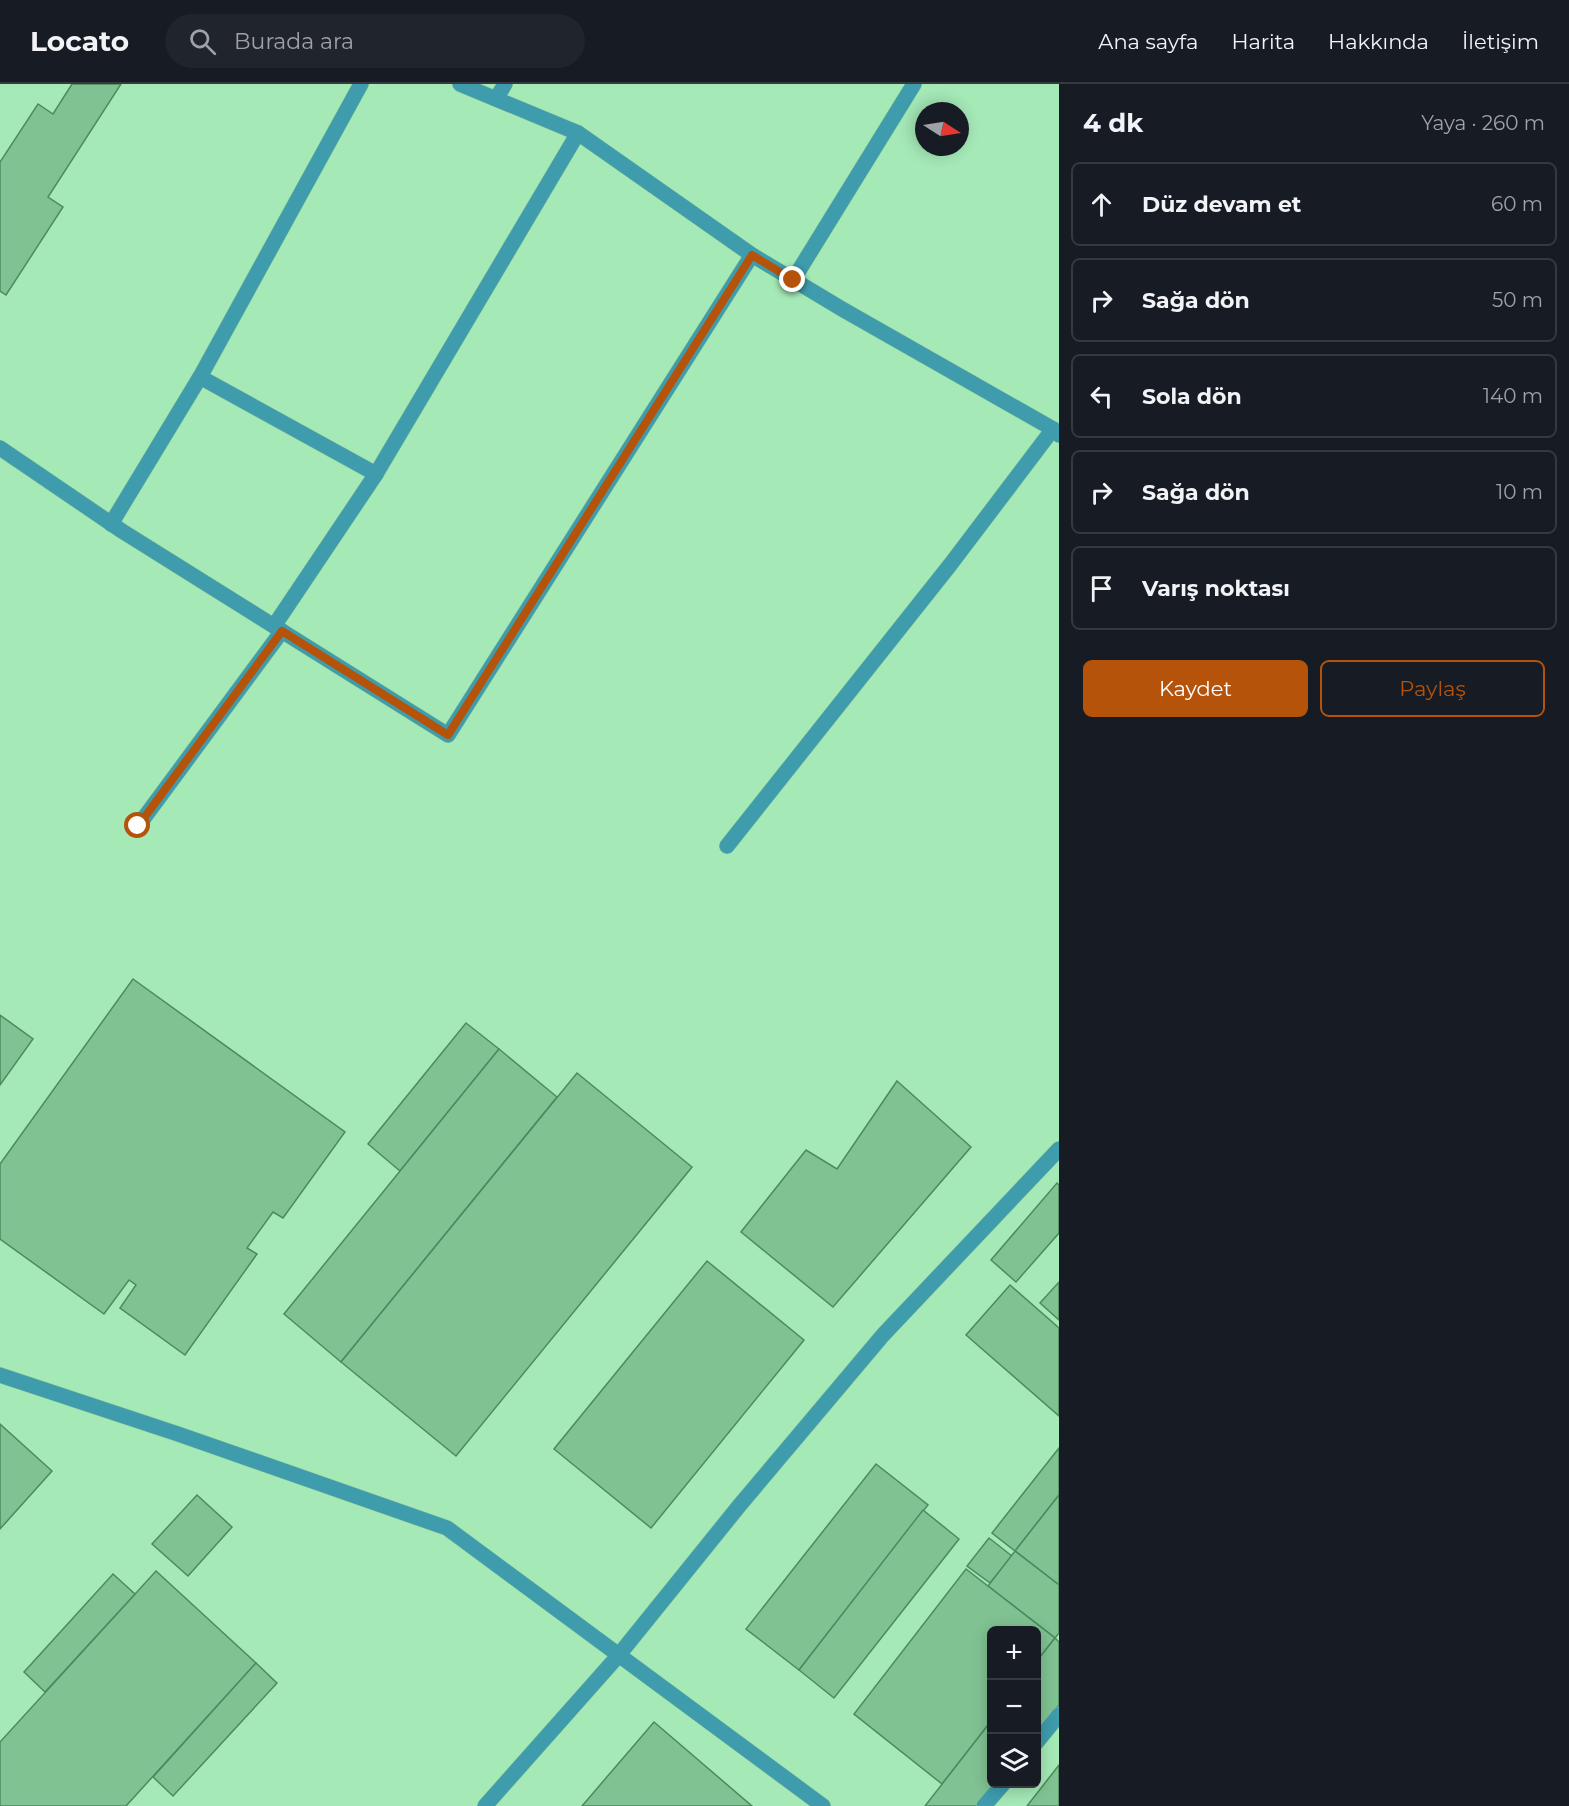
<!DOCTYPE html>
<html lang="tr">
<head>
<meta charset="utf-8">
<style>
	:root { --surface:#171b24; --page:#20242c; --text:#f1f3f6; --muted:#9ea1a6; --line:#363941; --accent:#b45309 }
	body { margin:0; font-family:Montserrat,sans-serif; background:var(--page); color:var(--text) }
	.controls { position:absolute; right:18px; bottom:18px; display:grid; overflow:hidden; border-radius:9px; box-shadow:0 3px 15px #0003 }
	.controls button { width:54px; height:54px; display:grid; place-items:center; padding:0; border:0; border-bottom:2px solid var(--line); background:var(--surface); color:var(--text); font:30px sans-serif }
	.compass { position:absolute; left:915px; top:18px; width:54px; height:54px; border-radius:50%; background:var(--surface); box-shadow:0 3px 15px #0003; rotate:102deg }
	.stop { position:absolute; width:18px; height:18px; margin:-14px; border:4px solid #b45309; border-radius:50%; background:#fff }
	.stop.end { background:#b45309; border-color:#fff; box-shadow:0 2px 6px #0008 }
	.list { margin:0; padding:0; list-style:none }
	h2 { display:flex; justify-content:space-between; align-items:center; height:78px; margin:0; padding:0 24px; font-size:26px }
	h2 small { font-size:20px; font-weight:400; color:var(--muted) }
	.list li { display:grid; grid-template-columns:39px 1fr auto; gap:18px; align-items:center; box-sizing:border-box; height:84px; margin:0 12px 12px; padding:0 12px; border:2px solid var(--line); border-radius:9px }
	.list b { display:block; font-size:22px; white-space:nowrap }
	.list em { font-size:20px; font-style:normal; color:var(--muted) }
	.actions { display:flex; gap:12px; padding:18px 24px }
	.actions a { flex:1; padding:14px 0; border:2px solid var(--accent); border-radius:9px; text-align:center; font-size:21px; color:var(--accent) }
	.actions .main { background:var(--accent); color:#fff }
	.icon { flex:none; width:33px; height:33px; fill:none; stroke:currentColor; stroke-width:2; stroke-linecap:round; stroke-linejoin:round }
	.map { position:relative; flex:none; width:1059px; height:1722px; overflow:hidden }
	header { display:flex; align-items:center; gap:36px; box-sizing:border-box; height:84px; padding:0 30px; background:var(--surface); border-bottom:2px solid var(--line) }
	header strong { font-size:28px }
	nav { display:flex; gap:33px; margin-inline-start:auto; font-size:21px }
	.search { width:420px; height:54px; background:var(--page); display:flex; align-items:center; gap:15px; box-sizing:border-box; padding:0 21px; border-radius:33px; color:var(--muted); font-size:22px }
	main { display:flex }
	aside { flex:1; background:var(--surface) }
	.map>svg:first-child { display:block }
	.building { fill:#80c292; stroke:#4b8b5e; stroke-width:1.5 }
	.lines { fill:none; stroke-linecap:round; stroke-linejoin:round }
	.minor-casing { stroke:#88c498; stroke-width:16 }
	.minor { stroke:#3e9cad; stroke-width:15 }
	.route { stroke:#b45309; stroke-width:8 }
</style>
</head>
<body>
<header>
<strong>Locato</strong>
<div class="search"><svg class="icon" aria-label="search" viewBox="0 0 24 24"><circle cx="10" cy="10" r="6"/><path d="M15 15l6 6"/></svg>Burada ara</div>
<nav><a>Ana sayfa</a><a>Harita</a><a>Hakkında</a><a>İletişim</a></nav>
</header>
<main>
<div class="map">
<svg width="1059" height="1722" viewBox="0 0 1059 1722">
	<rect width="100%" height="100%" fill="#a5e9b7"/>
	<g class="building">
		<polygon points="72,0 121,0 48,113 63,123 6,211 0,207 0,78 38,20 53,30"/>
		<polygon points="133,895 345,1048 283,1134 273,1128 247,1164 257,1170 185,1271 120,1224 136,1201 129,1196 104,1230 0,1155 0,1080"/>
		<polygon points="0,931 33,955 0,1001"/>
		<polygon points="466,939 499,965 400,1087 368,1060"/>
		<polygon points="499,965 557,1013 341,1278 284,1230"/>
		<polygon points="577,989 692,1083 456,1372 341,1278"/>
		<polygon points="897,997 971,1063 833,1223 741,1148 806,1066 837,1085"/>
		<polygon points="1057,1099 1059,1101 1059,1149 1016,1198 991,1176"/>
		<polygon points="707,1177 804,1256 651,1444 554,1365"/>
		<polygon points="1059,1198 1059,1236 1040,1219"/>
		<polygon points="1010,1201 1059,1244 1059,1332 966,1251"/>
		<polygon points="0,1340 52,1387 0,1445"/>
		<polygon points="1059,1364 1059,1411 1015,1467 992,1449"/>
		<polygon points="876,1380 928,1421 799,1586 746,1545"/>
		<polygon points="197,1411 232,1443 188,1492 152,1460"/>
		<polygon points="1059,1411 1059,1501 1015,1467"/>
		<polygon points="923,1426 959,1455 834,1614 799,1586"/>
		<polygon points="989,1454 1012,1472 990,1499 967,1482"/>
		<polygon points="1015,1467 1059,1501 1059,1549 1055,1554 988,1502"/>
		<polygon points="966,1485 1055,1554 1036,1578 1036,1546 992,1546 992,1636 942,1700 854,1630"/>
		<polygon points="156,1487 256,1579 126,1722 0,1722 0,1658"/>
		<polygon points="113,1490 135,1510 45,1608 24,1588"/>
		<polygon points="1055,1554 1059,1558 1059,1621 1036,1650 1036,1578"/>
		<polygon points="256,1579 277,1599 173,1712 153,1693"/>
		<polygon points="992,1636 992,1700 998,1700 981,1722 925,1722"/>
		<polygon points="654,1638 752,1722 582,1722"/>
		<polygon points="1059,1681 1059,1722 1027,1722"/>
	</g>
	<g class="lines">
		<g class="minor-casing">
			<g id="minor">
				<polyline points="460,0 578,49 752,171 842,225 1053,345 1059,351"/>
				<polyline points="496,15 505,0"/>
				<polyline points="793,196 914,0"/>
				<polyline points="200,293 376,390"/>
				<polyline points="0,364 122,447 448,651 752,171"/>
				<polyline points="111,440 200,293 361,0"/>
				<polyline points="274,542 376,390 578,49"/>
				<polyline points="138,742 282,547"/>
				<polyline points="727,762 950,481 1053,345"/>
				<polyline points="0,1291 178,1350 447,1444 823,1722"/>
				<polyline points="1036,1659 1059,1631"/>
				<polyline points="485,1722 618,1572 739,1422 883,1251 1059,1065"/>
				<polyline points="984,1722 1003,1700"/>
			</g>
		</g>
		<use href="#minor" class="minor"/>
	</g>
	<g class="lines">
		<polyline class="route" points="138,742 282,547 448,651 752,171 793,196"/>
	</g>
</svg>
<div class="controls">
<button>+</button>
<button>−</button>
<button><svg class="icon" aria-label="layers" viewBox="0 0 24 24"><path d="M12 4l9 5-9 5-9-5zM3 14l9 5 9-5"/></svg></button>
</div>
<svg class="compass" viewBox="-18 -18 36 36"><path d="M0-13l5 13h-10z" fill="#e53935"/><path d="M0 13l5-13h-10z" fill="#9ea1a6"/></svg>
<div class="stop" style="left:138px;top:742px"></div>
<div class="stop end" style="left:793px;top:196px"></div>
</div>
<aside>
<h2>4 dk<small>Yaya · 260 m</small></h2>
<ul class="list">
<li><svg class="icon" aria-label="ahead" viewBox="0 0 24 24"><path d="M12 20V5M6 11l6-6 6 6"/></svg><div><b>Düz devam et</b></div><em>60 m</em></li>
<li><svg class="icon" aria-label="right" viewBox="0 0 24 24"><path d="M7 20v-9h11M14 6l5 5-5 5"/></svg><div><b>Sağa dön</b></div><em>50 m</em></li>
<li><svg class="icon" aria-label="left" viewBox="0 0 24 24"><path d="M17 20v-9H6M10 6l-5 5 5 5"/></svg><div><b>Sola dön</b></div><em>140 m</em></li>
<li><svg class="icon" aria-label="right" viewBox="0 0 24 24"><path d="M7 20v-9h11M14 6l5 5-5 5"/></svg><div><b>Sağa dön</b></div><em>10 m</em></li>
<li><svg class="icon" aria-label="arrive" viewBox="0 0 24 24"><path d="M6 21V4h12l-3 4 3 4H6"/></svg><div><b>Varış noktası</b></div></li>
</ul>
<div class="actions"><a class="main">Kaydet</a><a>Paylaş</a></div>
</aside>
</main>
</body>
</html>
